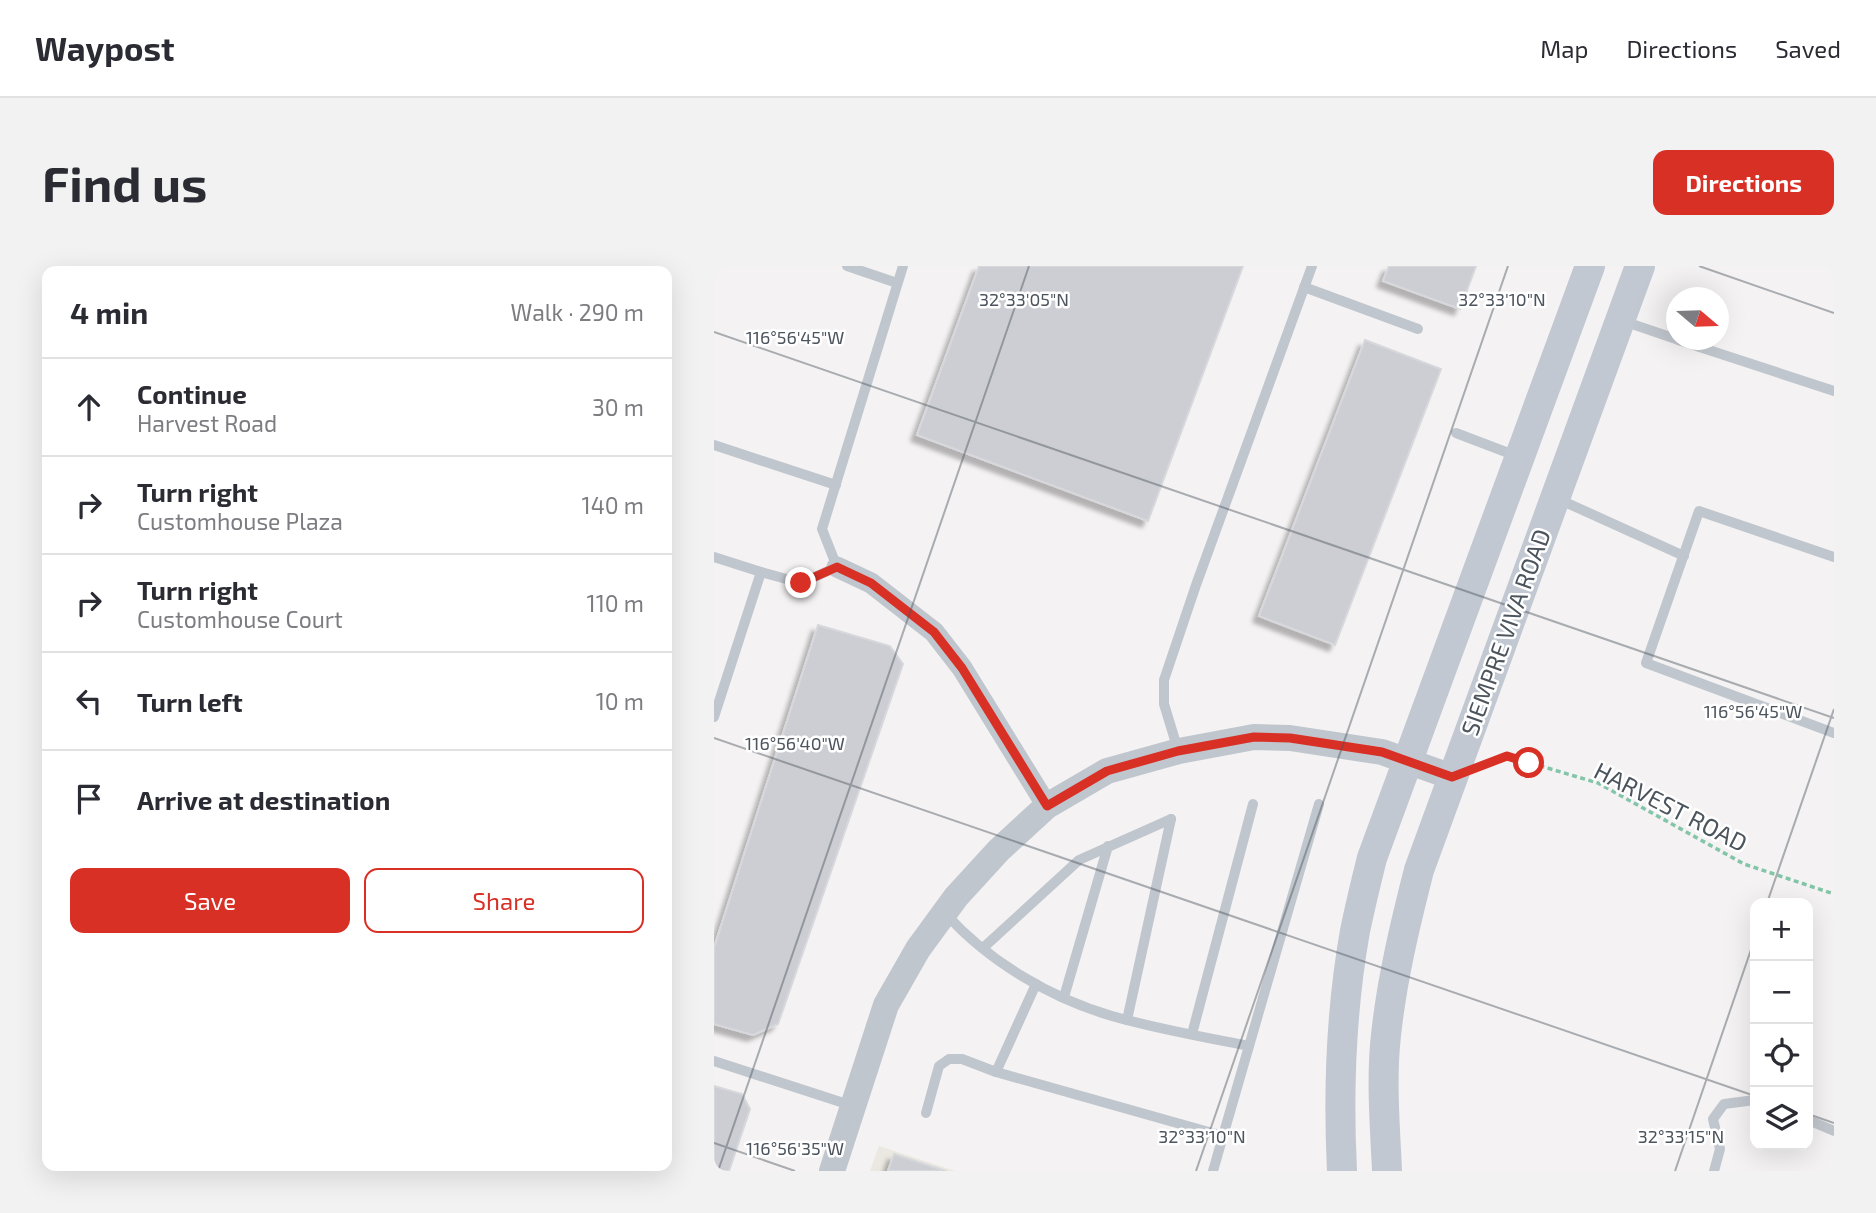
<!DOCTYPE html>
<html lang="en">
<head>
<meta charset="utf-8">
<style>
	:root { --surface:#fff; --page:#f2f2f3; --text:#2b2b33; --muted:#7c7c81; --line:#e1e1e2; --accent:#d93025 }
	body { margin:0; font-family:"Exo 2",sans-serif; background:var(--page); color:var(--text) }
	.controls { position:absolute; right:21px; bottom:21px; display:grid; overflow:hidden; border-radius:14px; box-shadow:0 7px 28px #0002 }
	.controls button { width:63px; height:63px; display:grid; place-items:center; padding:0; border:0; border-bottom:2px solid var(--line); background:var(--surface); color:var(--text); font:35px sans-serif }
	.compass { position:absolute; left:952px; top:21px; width:63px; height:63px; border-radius:50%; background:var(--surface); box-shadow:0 7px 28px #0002; rotate:109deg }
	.stop { position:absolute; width:21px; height:21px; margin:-16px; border:5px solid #d93025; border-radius:50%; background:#fff }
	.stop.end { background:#d93025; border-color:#fff; box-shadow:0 2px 7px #0008 }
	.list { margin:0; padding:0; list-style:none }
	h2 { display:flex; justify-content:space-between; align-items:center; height:91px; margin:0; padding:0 28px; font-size:30px }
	h2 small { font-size:23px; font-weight:400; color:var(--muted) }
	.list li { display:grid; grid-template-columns:46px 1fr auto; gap:21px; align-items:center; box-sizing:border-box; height:98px; padding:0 28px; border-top:2px solid var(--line) }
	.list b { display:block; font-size:26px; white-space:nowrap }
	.list p { margin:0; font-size:23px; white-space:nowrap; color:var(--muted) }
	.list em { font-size:23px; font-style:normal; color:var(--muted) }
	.actions { display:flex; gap:14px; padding:21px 28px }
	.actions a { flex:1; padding:16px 0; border:2px solid var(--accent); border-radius:14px; text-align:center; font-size:24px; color:var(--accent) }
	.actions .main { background:var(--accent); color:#fff }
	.icon { flex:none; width:38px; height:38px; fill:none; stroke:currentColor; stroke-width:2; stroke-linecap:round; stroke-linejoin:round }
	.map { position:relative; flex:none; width:1120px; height:905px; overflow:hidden; border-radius:14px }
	header { display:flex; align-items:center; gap:42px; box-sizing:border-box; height:98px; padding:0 35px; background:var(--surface); border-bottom:2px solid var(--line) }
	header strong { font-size:33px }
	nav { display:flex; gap:38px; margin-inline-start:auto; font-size:24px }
	.intro { display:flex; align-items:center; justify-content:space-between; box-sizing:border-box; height:168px; padding:0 42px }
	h1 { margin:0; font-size:49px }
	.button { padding:18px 32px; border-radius:14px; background:var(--accent); color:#fff; font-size:24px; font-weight:700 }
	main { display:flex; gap:42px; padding:0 42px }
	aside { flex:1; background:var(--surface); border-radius:14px; box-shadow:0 7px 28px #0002 }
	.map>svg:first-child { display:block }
	.commercial { fill:#eae8e0 }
	.building { fill:#cdced4; stroke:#d7d8dc; stroke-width:2; filter:url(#shadow) }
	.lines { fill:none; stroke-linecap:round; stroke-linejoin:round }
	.path { stroke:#83c5a8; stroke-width:3.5; stroke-dasharray:5 3.5; stroke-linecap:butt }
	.service { stroke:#c0c6cd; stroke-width:10 }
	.minor { stroke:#c0c6cd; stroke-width:21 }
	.tertiary { stroke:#c0c6cd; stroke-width:26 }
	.secondary { stroke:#c1c8d1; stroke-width:30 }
	.route { stroke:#d93025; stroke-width:9 }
	.ticks { fill:none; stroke:#4c545d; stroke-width:2; stroke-opacity:0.45 }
	.labels { text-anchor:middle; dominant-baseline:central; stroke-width:5; stroke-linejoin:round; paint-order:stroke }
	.street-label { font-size:24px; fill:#4c545d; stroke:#fff }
	.ticks-label { font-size:18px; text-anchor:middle; fill:#4c545d; stroke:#fff; stroke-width:5; stroke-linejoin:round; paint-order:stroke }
</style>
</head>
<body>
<header>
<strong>Waypost</strong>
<nav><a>Map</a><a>Directions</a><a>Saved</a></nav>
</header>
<div class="intro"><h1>Find us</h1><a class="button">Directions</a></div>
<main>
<aside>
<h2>4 min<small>Walk · 290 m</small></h2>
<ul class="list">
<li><svg class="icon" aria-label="ahead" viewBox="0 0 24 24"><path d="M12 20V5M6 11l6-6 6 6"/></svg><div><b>Continue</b><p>Harvest Road</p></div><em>30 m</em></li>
<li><svg class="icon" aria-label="right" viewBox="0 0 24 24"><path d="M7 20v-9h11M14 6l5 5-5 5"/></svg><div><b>Turn right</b><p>Customhouse Plaza</p></div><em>140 m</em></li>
<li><svg class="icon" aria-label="right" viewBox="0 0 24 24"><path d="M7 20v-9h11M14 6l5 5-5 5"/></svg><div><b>Turn right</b><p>Customhouse Court</p></div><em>110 m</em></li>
<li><svg class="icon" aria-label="left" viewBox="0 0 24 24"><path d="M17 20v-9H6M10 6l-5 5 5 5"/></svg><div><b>Turn left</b></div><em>10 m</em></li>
<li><svg class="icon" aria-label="arrive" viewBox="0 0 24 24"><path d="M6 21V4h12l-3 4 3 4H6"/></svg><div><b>Arrive at destination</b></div></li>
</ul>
<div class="actions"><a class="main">Save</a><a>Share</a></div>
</aside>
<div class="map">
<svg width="1120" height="905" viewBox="0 0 1120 905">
	<defs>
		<filter id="shadow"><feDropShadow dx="-6" dy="6" stdDeviation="2" flood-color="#0004"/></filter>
	</defs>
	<rect width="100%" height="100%" fill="#f4f2f2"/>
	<polygon class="commercial" points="165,880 241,905 156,905"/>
	<g class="building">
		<polygon points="265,0 529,0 434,255 203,169"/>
		<polygon points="675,0 762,0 746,43 669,15"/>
		<polygon points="651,74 727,103 621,379 545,350"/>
		<polygon points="104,359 176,380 189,398 64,758 39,769 0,758 0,682"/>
		<polygon points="0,820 28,828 36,843 15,905 0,905"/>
		<polygon points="180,888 232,905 174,905"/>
	</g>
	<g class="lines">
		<polyline class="path" points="769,499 793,490 884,517 1030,598 1120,628"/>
		<g class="service">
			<polyline points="133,0 183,17"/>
			<polyline points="590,21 704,63"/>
			<polyline points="909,55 962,73"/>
			<polyline points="964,74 1120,125"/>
			<polyline points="742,167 805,191"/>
			<polyline points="0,179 122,219"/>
			<polyline points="842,232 970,290"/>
			<polyline points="0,291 47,306"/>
			<polyline points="1120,291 985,245 932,397 1120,467"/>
			<polyline points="0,451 47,306 87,317 123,301 108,263 189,0"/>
			<polyline points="464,484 450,438 450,414 482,319 598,0"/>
			<path d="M231,647c43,48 105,85 167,103 45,13 91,21 137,30"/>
			<polyline points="269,682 365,594 457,553"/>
			<polyline points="350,731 394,580"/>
			<polyline points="413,754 457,553"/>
			<polyline points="478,768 539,538"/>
			<polyline points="0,795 139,840"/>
			<polyline points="282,806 509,870 605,538"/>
			<polyline points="212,847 225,800 235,793 248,793 282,806 322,718"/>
			<polyline points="1094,854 1120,865"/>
			<polyline points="499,905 509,870"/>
			<polyline points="1000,905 1006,883 999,853 1010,838 1041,834"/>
		</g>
		<polyline class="minor" points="123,301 157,317 220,366 248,402 333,540"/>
		<polyline class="tertiary" points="118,905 172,739 204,683 242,631 285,584 333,540 393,505 465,485 540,471 576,472 668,486 738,511"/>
		<g class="secondary">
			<path d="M628,905c-4,-80 -1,-161 13,-240 5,-24 11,-49 17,-73l218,-592"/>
			<path d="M673,905c-2,-45 -6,-91 -1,-136 6,-56 19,-110 33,-165l221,-604"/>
		</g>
	</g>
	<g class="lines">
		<polyline class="route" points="87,317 123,301 157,317 220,366 248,402 333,540 393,505 464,485 540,471 576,472 668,486 738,511 793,490 815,497"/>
	</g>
	<path class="ticks" d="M985,0l135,47M0,66l1120,386M0,472l1041,358M1053,637l67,-194M1094,848l26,9M0,877l81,28M4,905l311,-905M482,905l312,-905M961,905l80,-233"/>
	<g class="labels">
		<g class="street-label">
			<text transform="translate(791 366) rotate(-70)">SIEMPRE VIVA ROAD</text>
			<text transform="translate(957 540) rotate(27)">HARVEST ROAD</text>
		</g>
	</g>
	<g class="ticks-label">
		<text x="310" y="40">32°33'05"N</text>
		<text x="788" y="40">32°33'10"N</text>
		<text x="81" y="78">116°56'45"W</text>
		<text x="1039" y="452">116°56'45"W</text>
		<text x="81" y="484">116°56'40"W</text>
		<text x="488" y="877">32°33'10"N</text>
		<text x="967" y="877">32°33'15"N</text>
		<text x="81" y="889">116°56'35"W</text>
	</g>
</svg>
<div class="controls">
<button>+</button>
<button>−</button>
<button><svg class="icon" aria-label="locate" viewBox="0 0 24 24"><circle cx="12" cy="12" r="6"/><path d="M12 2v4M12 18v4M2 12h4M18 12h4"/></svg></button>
<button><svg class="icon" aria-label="layers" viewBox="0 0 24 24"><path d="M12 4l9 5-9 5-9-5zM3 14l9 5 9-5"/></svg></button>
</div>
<svg class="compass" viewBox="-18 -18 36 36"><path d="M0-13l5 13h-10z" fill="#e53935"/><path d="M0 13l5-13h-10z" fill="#7c7c81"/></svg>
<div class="stop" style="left:815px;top:497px"></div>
<div class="stop end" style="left:87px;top:317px"></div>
</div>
</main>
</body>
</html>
